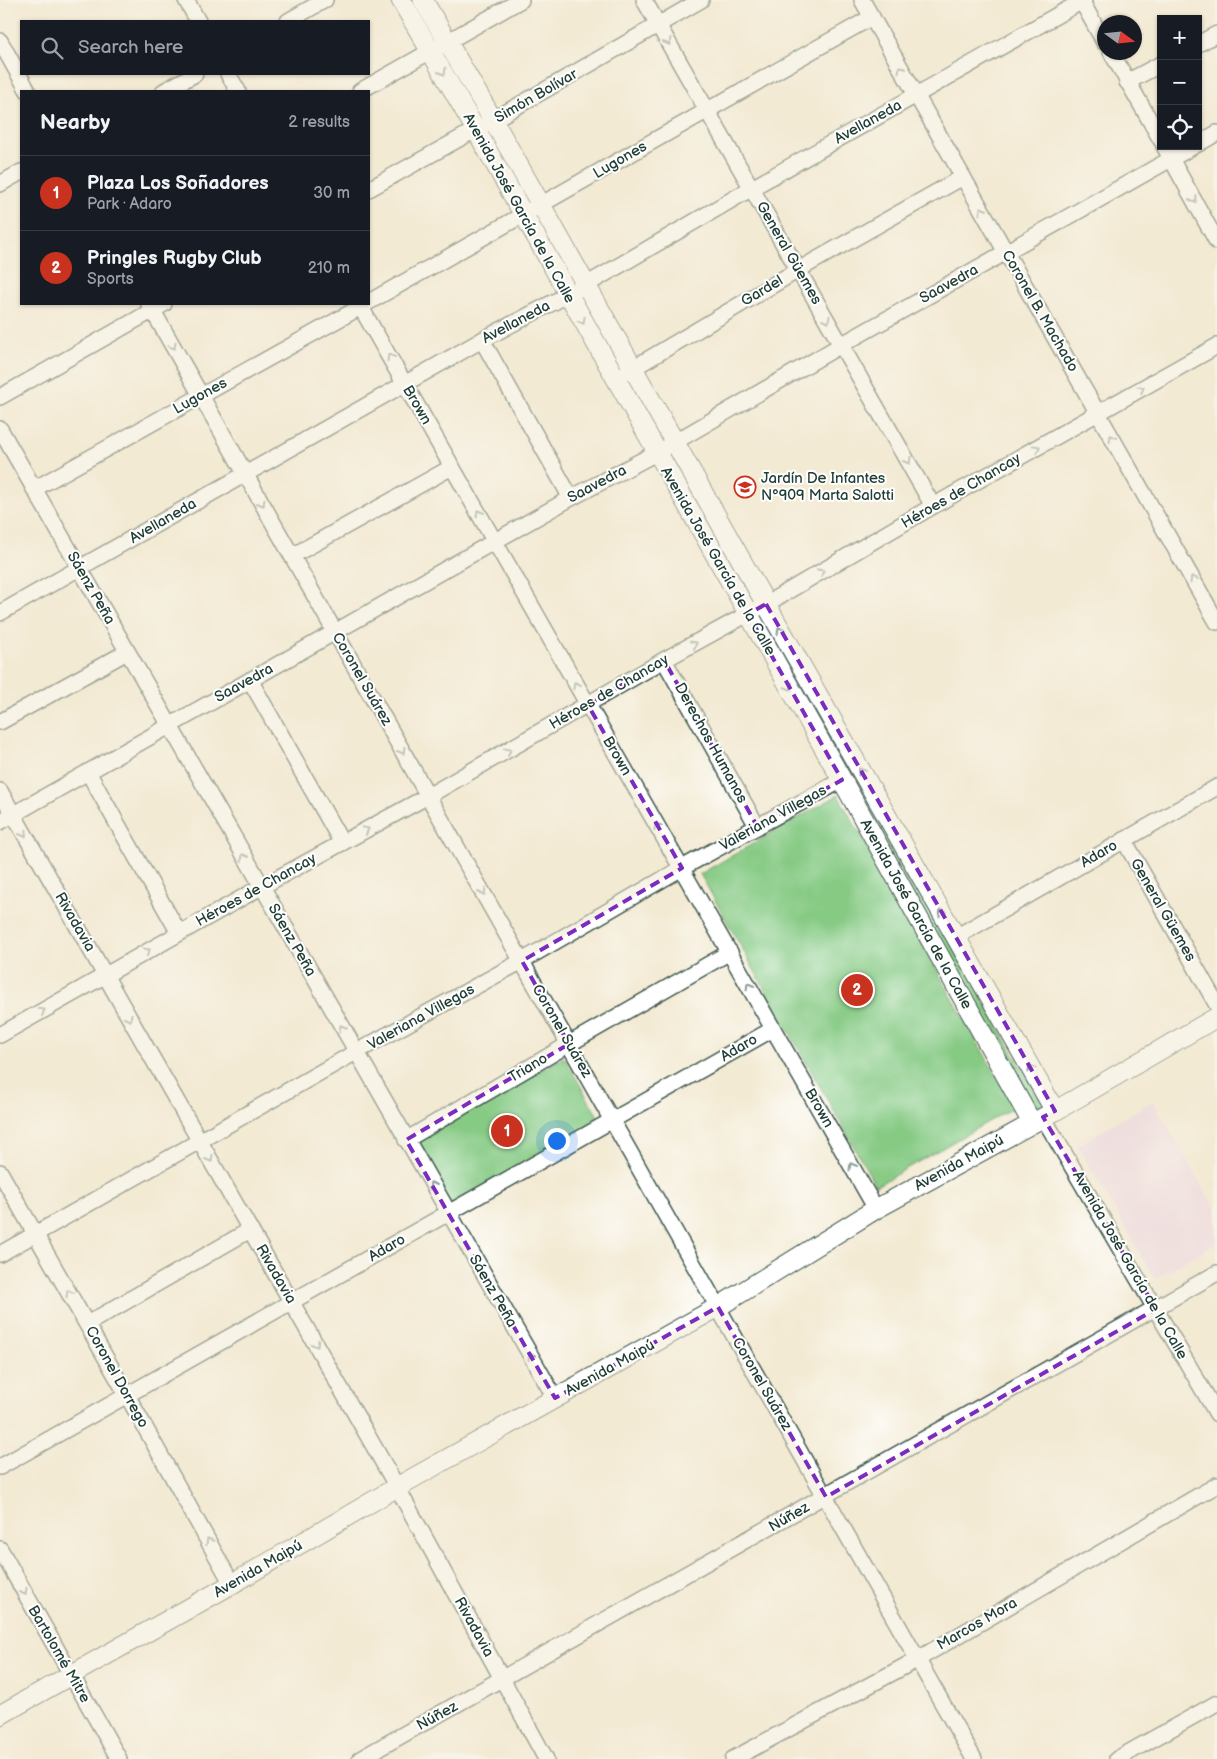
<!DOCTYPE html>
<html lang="en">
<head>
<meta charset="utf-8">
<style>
	:root { --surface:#171b24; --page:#242831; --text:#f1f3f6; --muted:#9ea1a6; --line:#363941; --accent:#c8321e }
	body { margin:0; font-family:"Balsamiq Sans",sans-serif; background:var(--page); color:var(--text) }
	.controls { position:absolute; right:15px; top:15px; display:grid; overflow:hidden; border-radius:0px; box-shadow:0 1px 4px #0004 }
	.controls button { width:45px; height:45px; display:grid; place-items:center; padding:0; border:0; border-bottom:1px solid var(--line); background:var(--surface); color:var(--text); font:25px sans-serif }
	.compass { position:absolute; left:1097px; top:15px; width:45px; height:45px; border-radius:50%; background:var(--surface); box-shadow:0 1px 4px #0004; rotate:105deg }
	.you { position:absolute; left:556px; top:1140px; width:18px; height:18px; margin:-12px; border:4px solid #fff; border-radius:50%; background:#1a73e8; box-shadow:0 0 0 8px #1a73e833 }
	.badge { display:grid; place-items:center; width:32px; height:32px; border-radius:50%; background:var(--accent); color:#fff; font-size:16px; font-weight:700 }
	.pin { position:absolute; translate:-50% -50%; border:2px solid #fff; box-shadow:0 1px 5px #0006 }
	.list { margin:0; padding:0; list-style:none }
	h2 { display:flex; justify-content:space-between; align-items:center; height:65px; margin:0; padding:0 20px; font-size:21px }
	h2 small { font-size:16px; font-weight:400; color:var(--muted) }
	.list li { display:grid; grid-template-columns:32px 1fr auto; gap:15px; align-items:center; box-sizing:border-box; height:75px; padding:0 20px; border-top:1px solid var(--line) }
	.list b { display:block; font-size:19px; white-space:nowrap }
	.list p { margin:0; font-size:16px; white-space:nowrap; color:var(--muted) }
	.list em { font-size:16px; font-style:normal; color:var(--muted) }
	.icon { flex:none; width:28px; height:28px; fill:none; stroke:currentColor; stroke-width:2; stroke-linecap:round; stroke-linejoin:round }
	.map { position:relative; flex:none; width:1217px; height:1759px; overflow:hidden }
	.search { position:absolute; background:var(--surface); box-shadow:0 1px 4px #0004; left:20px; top:20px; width:350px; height:55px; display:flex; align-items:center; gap:12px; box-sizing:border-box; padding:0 18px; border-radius:0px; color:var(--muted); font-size:19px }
	.panel { position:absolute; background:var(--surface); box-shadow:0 1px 4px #0004; left:20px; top:90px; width:350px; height:215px; border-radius:0px }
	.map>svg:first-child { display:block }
	.built { fill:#ebd1eb }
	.green { fill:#86ca84; stroke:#52845c }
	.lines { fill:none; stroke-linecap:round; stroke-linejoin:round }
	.minor-casing { stroke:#3f574c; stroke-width:18 }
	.major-casing { stroke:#3f574c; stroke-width:21 }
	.minor { stroke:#fff; stroke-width:15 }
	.major { stroke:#fff; stroke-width:19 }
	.oneway { stroke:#8f9e9a }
	.marked { fill:none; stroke:#7b2cbf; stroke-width:4; stroke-dasharray:10 6; stroke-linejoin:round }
	.labels { text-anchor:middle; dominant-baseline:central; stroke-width:4; stroke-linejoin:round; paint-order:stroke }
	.street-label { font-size:15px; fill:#1f3d34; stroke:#fff }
	.poi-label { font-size:15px; fill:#1f3d34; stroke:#fff; text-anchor:start }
</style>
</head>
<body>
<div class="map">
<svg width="1217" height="1759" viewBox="0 0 1217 1759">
	<rect width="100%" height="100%" fill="#fff"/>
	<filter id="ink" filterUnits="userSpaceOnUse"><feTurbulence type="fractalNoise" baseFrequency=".02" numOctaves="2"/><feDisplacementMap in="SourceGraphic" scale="10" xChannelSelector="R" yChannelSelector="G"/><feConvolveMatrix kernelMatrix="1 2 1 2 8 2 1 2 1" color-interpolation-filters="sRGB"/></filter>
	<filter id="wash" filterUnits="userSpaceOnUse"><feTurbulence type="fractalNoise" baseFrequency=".0096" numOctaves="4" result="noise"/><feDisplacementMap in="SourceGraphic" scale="20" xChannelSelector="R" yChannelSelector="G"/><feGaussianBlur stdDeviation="1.12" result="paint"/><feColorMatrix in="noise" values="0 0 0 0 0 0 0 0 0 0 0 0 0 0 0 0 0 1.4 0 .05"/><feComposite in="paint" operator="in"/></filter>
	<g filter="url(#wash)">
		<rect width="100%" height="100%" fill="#f3ead3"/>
		<polygon class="built" points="1153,1101 1217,1212 1217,1243 1155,1279 1077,1145"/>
		<g class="green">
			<polygon points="770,621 1042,1104 1033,1109 761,626"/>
			<polygon points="838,795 1014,1107 876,1186 700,874"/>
			<polygon points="564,1057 600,1120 451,1205 415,1142"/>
		</g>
	</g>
	<g filter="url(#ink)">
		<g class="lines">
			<g class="minor-casing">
				<g id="minor">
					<polyline points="186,0 198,21"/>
					<polyline points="644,0 933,506"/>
					<polyline points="862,0 1217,622"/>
					<polyline points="1081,0 1104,42"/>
					<polyline points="288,21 325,0"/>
					<polyline points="0,41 28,91"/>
					<polyline points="1198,44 1217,34"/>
					<polyline points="1111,52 1161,140"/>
					<polyline points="228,74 238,91"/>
					<polyline points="1127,82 1161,64"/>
					<polyline points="164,91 195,74"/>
					<polyline points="360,91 521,0"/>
					<polyline points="1198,144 1217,133"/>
					<polyline points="1164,146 1217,242"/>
					<polyline points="0,184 21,172"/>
					<polyline points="369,189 493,120 701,0"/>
					<polyline points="369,302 872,17"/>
					<polyline points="149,304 974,1759"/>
					<polyline points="359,304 876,1209"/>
					<polyline points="482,340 571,498"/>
					<polyline points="625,373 798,270 963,177"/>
					<polyline points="0,397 164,304"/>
					<polyline points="0,429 555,1398"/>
					<polyline points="34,489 366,304"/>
					<polyline points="292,556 452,467"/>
					<polyline points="0,613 482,340 586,285 752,188 1084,0"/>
					<polyline points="664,660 757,826"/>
					<polyline points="250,680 342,843"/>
					<polyline points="0,722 127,652"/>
					<polyline points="88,772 179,933"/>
					<polyline points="0,791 397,1487 546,1759"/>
					<polyline points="0,822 571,498 656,453 841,345 1194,146"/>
					<polyline points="1124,840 1217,1005"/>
					<polyline points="956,937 1217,787"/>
					<polyline points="0,1035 261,887 428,796 664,660 766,604 933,506 1217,346"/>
					<polyline points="1043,1117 1217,1414"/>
					<polyline points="406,1140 569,1044 730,952"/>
					<polyline points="0,1172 127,1395 232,1584"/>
					<polyline points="0,1254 356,1052 522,961 682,868 842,780"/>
					<polyline points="87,1324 250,1230"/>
					<polyline points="0,1467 773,1029"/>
					<polyline points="0,1549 119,1759"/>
					<polyline points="360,1759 1217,1273"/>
					<polyline points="733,1759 918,1659 1217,1485"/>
					<polyline points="1117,1759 1217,1703"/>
				</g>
			</g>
			<g class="major-casing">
				<g id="major">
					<polyline points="401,0 476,130 842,780 1032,1123"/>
					<polyline points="423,0 493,120 766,604 1055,1111"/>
					<polyline points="0,1715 232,1584 397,1487 718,1307 876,1209 1055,1111 1217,1017"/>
				</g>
			</g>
			<use href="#minor" class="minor"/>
			<use href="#major" class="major"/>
		</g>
		<defs><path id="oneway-chevron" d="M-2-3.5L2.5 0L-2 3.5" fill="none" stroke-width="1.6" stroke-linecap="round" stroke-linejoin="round" transform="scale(1.25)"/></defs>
		<g class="oneway">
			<use href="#oneway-chevron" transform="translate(668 42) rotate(60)"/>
			<use href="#oneway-chevron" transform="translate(901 69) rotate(-120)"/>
			<use href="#oneway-chevron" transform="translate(443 72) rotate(60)"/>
			<use href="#oneway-chevron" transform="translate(1194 200) rotate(61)"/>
			<use href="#oneway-chevron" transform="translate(982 210) rotate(-120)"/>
			<use href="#oneway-chevron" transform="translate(827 320) rotate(60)"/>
			<use href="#oneway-chevron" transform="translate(582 321) rotate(61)"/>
			<use href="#oneway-chevron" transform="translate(173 346) rotate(60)"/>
			<use href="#oneway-chevron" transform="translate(390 357) rotate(-120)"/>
			<use href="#oneway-chevron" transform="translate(1141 389) rotate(-30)"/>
			<use href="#oneway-chevron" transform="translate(1112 438) rotate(-120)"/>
			<use href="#oneway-chevron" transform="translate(1037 448) rotate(-29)"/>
			<use href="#oneway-chevron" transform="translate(908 461) rotate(60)"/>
			<use href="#oneway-chevron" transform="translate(262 503) rotate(60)"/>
			<use href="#oneway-chevron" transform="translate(479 513) rotate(-120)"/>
			<use href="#oneway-chevron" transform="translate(821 572) rotate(-30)"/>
			<use href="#oneway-chevron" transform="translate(1193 579) rotate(-120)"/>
			<use href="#oneway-chevron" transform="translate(780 630) rotate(-120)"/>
			<use href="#oneway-chevron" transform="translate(694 644) rotate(-29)"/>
			<use href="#oneway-chevron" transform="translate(576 685) rotate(-120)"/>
			<use href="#oneway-chevron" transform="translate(789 687) rotate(61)"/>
			<use href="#oneway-chevron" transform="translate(402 751) rotate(60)"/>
			<use href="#oneway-chevron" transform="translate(508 751) rotate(-30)"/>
			<use href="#oneway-chevron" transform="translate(861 771) rotate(-120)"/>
			<use href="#oneway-chevron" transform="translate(657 826) rotate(-120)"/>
			<use href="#oneway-chevron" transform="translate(366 830) rotate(-28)"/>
			<use href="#oneway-chevron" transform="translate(24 834) rotate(60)"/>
			<use href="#oneway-chevron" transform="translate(244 857) rotate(-120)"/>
			<use href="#oneway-chevron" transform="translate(483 892) rotate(60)"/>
			<use href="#oneway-chevron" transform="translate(942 912) rotate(-120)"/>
			<use href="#oneway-chevron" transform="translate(147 951) rotate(-29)"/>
			<use href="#oneway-chevron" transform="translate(749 986) rotate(-120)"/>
			<use href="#oneway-chevron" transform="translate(42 1011) rotate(-30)"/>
			<use href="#oneway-chevron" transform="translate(129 1018) rotate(60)"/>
			<use href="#oneway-chevron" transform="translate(342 1028) rotate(-120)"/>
			<use href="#oneway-chevron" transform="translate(1031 1068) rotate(-120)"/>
			<use href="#oneway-chevron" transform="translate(210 1159) rotate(60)"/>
			<use href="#oneway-chevron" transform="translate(852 1166) rotate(-120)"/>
			<use href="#oneway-chevron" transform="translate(432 1185) rotate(-120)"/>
			<use href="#oneway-chevron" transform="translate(69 1293) rotate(-120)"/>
			<use href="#oneway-chevron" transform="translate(316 1344) rotate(60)"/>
			<use href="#oneway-chevron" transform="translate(531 1356) rotate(-120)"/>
			<use href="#oneway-chevron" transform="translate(209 1541) rotate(-119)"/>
			<use href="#oneway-chevron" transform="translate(24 1592) rotate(60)"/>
		</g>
	</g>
	<path d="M0 0H1217V1759H0ZM766,604l289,507 -12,6 113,192 -330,188 -108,-190 -163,91 -149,-258 163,-96 -47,-83 160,-93 -94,-163 76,-45 93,166 85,-46 -94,-166z" fill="#f3ead3" fill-opacity=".55" fill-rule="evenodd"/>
	<path class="marked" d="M766,604l289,507 -12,6 113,192 -330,188 -108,-190 -163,91 -149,-258 163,-96 -47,-83 160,-93 -94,-163 76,-45 93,166 85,-46 -94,-166z"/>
	<defs>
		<g id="school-ring" transform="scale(1.125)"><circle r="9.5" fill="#fff" stroke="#c8321e" stroke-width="1.5"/><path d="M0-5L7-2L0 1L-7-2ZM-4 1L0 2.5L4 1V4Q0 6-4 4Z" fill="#c8321e"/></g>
	</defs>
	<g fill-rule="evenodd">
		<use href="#school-ring" x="745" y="487"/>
	</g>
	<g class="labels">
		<g class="street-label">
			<text transform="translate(536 96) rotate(-30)">Simón Bolívar</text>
			<text transform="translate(868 122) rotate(-29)">Avellaneda</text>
			<text transform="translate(620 160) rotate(-30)">Lugones</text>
			<text transform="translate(519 208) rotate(61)">Avenida José García de la Calle</text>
			<text transform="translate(789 253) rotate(60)">General Güemes</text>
			<text transform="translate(949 284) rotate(-29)">Saavedra</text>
			<text transform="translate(762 291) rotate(-31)">Gardel</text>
			<text transform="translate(1040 311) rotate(60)">Coronel B. Machado</text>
			<text transform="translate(516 322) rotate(-28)">Avellaneda</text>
			<text transform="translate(200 396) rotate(-29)">Lugones</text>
			<text transform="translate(417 405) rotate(60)">Brown</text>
			<text transform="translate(597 484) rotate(-28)">Saavedra</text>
			<text transform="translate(961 491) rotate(-30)">Héroes de Chancay</text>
			<text transform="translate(163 521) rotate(-30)">Avellaneda</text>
			<text transform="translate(718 561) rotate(60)">Avenida José García de la Calle</text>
			<text transform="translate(91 588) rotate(60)">Sáenz Peña</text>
			<text transform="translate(362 679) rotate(60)">Coronel Suárez</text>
			<text transform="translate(244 683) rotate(-29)">Saavedra</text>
			<text transform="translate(609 692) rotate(-30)">Héroes de Chancay</text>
			<text transform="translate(711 743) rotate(61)">Derechos Humanos</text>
			<text transform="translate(617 756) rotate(60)">Brown</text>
			<text transform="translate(773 818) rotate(-29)">Valeriana Villegas</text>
			<text transform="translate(1099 854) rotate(-30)">Adaro</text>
			<text transform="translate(256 890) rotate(-29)">Héroes de Chancay</text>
			<text transform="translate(1163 910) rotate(60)">General Güemes</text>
			<text transform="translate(916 914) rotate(61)">Avenida José García de la Calle</text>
			<text transform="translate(75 922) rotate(60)">Rivadavia</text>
			<text transform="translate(292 940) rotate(60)">Sáenz Peña</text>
			<text transform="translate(421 1017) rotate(-29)">Valeriana Villegas</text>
			<text transform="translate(562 1031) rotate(60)">Coronel Suárez</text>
			<text transform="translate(739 1048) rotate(-30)">Adaro</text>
			<text transform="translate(528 1068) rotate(-31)">Triano</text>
			<text transform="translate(819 1108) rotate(60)">Brown</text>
			<text transform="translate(959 1163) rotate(-29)">Avenida Maipú</text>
			<text transform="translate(387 1248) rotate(-30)">Adaro</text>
			<text transform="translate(1130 1265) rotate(60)">Avenida José García de la Calle</text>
			<text transform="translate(276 1274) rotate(60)">Rivadavia</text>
			<text transform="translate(493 1291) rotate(60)">Sáenz Peña</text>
			<text transform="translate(610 1368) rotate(-29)">Avenida Maipú</text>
			<text transform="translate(117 1377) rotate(61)">Coronel Dorrego</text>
			<text transform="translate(762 1384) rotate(60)">Coronel Suárez</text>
			<text transform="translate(789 1517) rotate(-30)">Núñez</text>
			<text transform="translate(258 1569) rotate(-30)">Avenida Maipú</text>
			<text transform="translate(977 1624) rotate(-30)">Marcos Mora</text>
			<text transform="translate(474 1627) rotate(61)">Rivadavia</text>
			<text transform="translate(59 1654) rotate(60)">Bartolomé Mitre</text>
			<text transform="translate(437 1716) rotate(-29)">Núñez</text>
		</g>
		<g class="poi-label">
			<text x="761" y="478">Jardín De Infantes<tspan x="761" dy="17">Nº909 Marta Salotti</tspan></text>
		</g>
	</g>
</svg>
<div class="controls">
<button>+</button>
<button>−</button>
<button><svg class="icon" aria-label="locate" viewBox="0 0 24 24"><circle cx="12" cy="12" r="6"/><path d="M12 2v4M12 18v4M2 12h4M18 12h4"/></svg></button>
</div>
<svg class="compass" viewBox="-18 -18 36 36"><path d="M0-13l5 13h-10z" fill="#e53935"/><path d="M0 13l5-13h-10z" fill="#9ea1a6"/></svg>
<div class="you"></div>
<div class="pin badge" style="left:507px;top:1131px">1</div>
<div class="pin badge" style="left:857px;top:990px">2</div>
<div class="search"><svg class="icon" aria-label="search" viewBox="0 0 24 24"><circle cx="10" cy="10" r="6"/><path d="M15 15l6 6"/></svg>Search here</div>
<section class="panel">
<h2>Nearby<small>2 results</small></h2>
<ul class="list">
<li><span class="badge">1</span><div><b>Plaza Los Soñadores</b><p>Park · Adaro</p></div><em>30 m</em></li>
<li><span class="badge">2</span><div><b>Pringles Rugby Club</b><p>Sports</p></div><em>210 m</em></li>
</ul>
</section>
</div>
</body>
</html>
